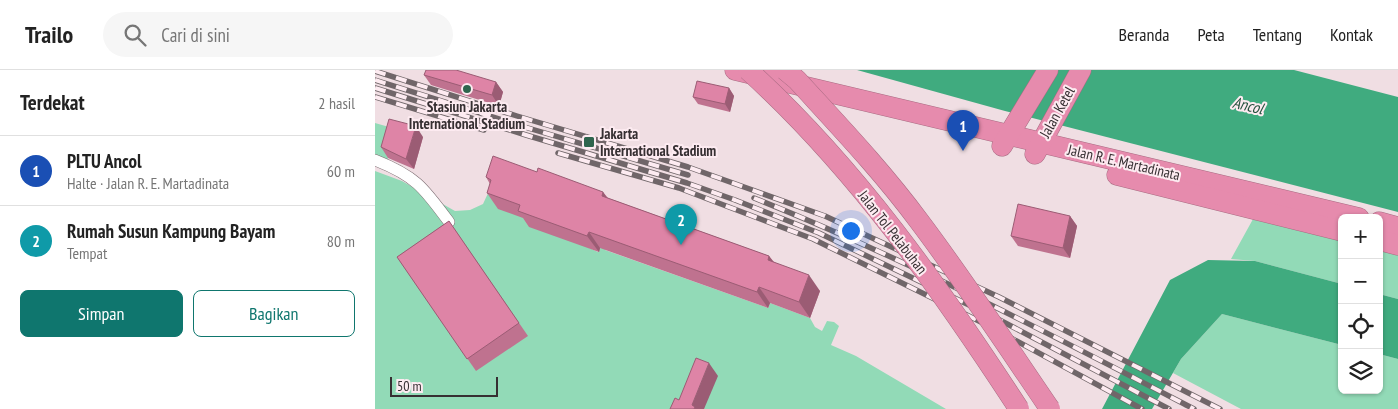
<!DOCTYPE html>
<html lang="id">
<head>
<meta charset="utf-8">
<style>
	:root { --surface:#fff; --page:#f6f6f6; --text:#222; --muted:#767676; --line:#e0e0e0; --accent:#0f766e }
	body { margin:0; font-family:"PT Sans Narrow",sans-serif; background:var(--page); color:var(--text) }
	.controls { position:absolute; right:15px; bottom:15px; display:grid; overflow:hidden; border-radius:8px; box-shadow:0 1px 4px #0004 }
	.controls button { width:45px; height:45px; display:grid; place-items:center; padding:0; border:0; border-bottom:1px solid var(--line); background:var(--surface); color:var(--text); font:25px sans-serif }
	.scale { position:absolute; left:15px; bottom:12px; width:108px; box-sizing:border-box; padding-left:5px; border:2px solid #362f32; border-top:0; font-size:14px; line-height:18px; white-space:nowrap; color:#362f32; -webkit-text-stroke:4px #fdebf1; paint-order:stroke }
	.you { position:absolute; left:475px; top:160px; width:18px; height:18px; margin:-12px; border:4px solid #fff; border-radius:50%; background:#1a73e8; box-shadow:0 0 0 8px #1a73e833 }
	.badge { display:grid; place-items:center; width:32px; height:32px; border-radius:50%; background:var(--accent); color:#fff; font-size:16px; font-weight:700 }
	.pin { position:absolute; translate:-50% -41px; filter:drop-shadow(0 1px 2px #0008) }
	.pin::after { content:''; position:absolute; top:26px; width:18px; height:15px; background:inherit; clip-path:polygon(0 0,100% 0,50% 100%) }
	.list { margin:0; padding:0; list-style:none }
	h2 { display:flex; justify-content:space-between; align-items:center; height:65px; margin:0; padding:0 20px; font-size:21px }
	h2 small { font-size:16px; font-weight:400; color:var(--muted) }
	.list li { display:grid; grid-template-columns:32px 1fr auto; gap:15px; align-items:center; box-sizing:border-box; height:70px; padding:0 20px; border-top:1px solid var(--line) }
	.list b { display:block; font-size:19px; white-space:nowrap }
	.list p { margin:0; font-size:16px; white-space:nowrap; color:var(--muted) }
	.list em { font-size:16px; font-style:normal; color:var(--muted) }
	.actions { display:flex; gap:10px; padding:15px 20px }
	.actions a { flex:1; padding:11px 0; border:1px solid var(--accent); border-radius:8px; text-align:center; font-size:18px; color:var(--accent) }
	.actions .main { background:var(--accent); color:#fff }
	.icon { flex:none; width:28px; height:28px; fill:none; stroke:currentColor; stroke-width:2; stroke-linecap:round; stroke-linejoin:round }
	.map { position:relative; flex:none; width:1023px; height:339px; overflow:hidden }
	header { display:flex; align-items:center; gap:30px; box-sizing:border-box; height:70px; padding:0 25px; background:var(--surface); border-bottom:1px solid var(--line) }
	header strong { font-size:24px }
	nav { display:flex; gap:28px; margin-inline-start:auto; font-size:18px }
	.search { width:350px; height:45px; background:var(--page); display:flex; align-items:center; gap:12px; box-sizing:border-box; padding:0 18px; border-radius:28px; color:var(--muted); font-size:19px }
	main { display:flex }
	aside { flex:1; background:var(--surface) }
	.map>svg:first-child { display:block }
	.green { fill:#92dab7 }
	.water { fill:#40ab7f }
	.lines { fill:none; stroke-linecap:round; stroke-linejoin:round }
	.street-casing { stroke:#7d6e73; stroke-width:12 }
	.highway-casing { stroke:#a86b82; stroke-width:21 }
	.street { stroke:#fff; stroke-width:11 }
	.highway { stroke:#e68bad; stroke-width:20 }
	.rail-casing { stroke:#706669; stroke-width:5.5 }
	.rail { stroke:#fdebf1; stroke-width:4; stroke-dasharray:11; stroke-linecap:butt }
	.highway-bridge-casing { stroke:#a86b82; stroke-width:21; stroke-linecap:butt }
	.highway-bridge { stroke:#e68bad; stroke-width:20 }
	.wall { fill:#bf728f }
	.shaded-wall { fill:#9b5c74 }
	.building { fill:#de84a6; stroke:#9b5c74 }
	.poi-dot { fill:#2e654d; stroke:#fdebf1; stroke-width:2 }
	.labels { text-anchor:middle; dominant-baseline:central; stroke-width:4; stroke-linejoin:round; paint-order:stroke }
	.poi-label { font-size:15px; font-weight:bold; fill:#362f32; stroke:#fdebf1 }
	.street-label { font-size:15px; fill:#362f32; stroke:#fdebf1 }
	.water-label { font-size:16px; font-style:italic; fill:#27523f; stroke:#fdebf1 }
</style>
</head>
<body>
<header>
<strong>Trailo</strong>
<div class="search"><svg class="icon" aria-label="search" viewBox="0 0 24 24"><circle cx="10" cy="10" r="6"/><path d="M15 15l6 6"/></svg>Cari di sini</div>
<nav><a>Beranda</a><a>Peta</a><a>Tentang</a><a>Kontak</a></nav>
</header>
<main>
<aside>
<h2>Terdekat<small>2 hasil</small></h2>
<ul class="list">
<li><span class="badge" style="background:#1a4fb4">1</span><div><b>PLTU Ancol</b><p>Halte · Jalan R. E. Martadinata</p></div><em>60 m</em></li>
<li><span class="badge" style="background:#0f9aa8">2</span><div><b>Rumah Susun Kampung Bayam</b><p>Tempat</p></div><em>80 m</em></li>
</ul>
<div class="actions"><a class="main">Simpan</a><a>Bagikan</a></div>
</aside>
<div class="map">
<svg width="1023" height="339" viewBox="0 0 1023 339">
	<rect width="100%" height="100%" fill="#f0dee3"/>
	<g class="green">
		<polygon points="0,53 21,59 12,92 0,88"/>
		<polygon points="0,101 27,111 80,141 95,140 108,134 114,121 156,151 223,182 230,165 230,180 393,238 395,233 435,248 440,257 447,261 452,251 459,252 464,256 456,275 481,286 571,339 0,339"/>
		<polygon points="883,140 967,160 967,214 880,191 856,189"/>
		<polygon points="1004,170 1023,174 1023,229 1004,224"/>
		<polygon points="847,244 967,275 967,320 1004,320 1004,284 1023,289 1023,339 866,339 798,303 806,289"/>
	</g>
	<g class="water">
		<polygon points="482,0 919,0 1023,27 1023,142 630,41"/>
		<polygon points="833,190 880,191 967,214 967,275 847,244 806,289 777,339 727,339 795,210"/>
		<polygon points="1004,224 1023,229 1023,289 1004,284"/>
	</g>
	<g class="lines">
		<g class="street-casing">
			<path id="street" d="M0,90c41,16 49,28 74,62"/>
		</g>
		<g class="highway-casing">
			<g id="highway">
				<polyline points="360,0 984,148"/>
				<polyline points="627,76 673,0"/>
				<polyline points="660,84 706,0"/>
				<polyline points="742,105 967,161"/>
				<polyline points="1004,152 1023,157"/>
				<polyline points="1004,170 1023,175"/>
			</g>
		</g>
		<use href="#street" class="street"/>
		<use href="#highway" class="highway"/>
		<g class="rail-casing">
			<g id="rail">
				<polyline points="0,1 142,46 313,97 450,146 624,227 845,339"/>
				<polyline points="0,10 153,58 313,105"/>
				<polyline points="0,18 151,65 312,113 360,130 444,163 617,246 794,339"/>
				<polyline points="0,27 109,60"/>
				<polyline points="183,83 304,118 438,169 612,255 767,339"/>
				<path d="M379,128c151,60 296,136 440,211"/>
			</g>
		</g>
		<use href="#rail" class="rail"/>
		<g class="highway-bridge-casing">
			<g id="highway-bridge">
				<path d="M373,0c108,98 192,218 271,339"/>
				<path d="M410,0l12,10c42,46 85,91 122,141 46,61 88,125 131,188"/>
			</g>
		</g>
		<use href="#highway-bridge" class="highway-bridge"/>
	</g>
	<g class="wall">
		<polygon points="49,5 121,12 128,22 124,36 56,15"/>
		<polygon points="354,18 359,26 355,42 323,34 318,27"/>
		<polygon points="48,67 39,99 13,88 6,77"/>
		<polygon points="162,102 228,122 233,128 394,186 399,192 445,221 435,248 395,233 393,238 225,178 224,182 154,157 148,148 123,139 112,123 115,114 111,107"/>
		<polygon points="695,146 702,156 695,188 643,176 636,166"/>
		<polygon points="74,151 153,266 101,301 22,187"/>
	</g>
	<g class="shaded-wall">
		<polygon points="121,12 128,22 124,36 117,25"/>
		<polygon points="354,18 359,26 355,42 350,34"/>
		<polygon points="41,56 48,67 39,99 31,89"/>
		<polygon points="228,122 239,138 227,126"/>
		<polygon points="695,146 702,156 695,188 688,178"/>
		<polygon points="214,162 225,178 224,182 212,166"/>
		<polygon points="394,186 406,202 393,190"/>
		<polygon points="434,205 445,221 435,248 424,232"/>
		<polygon points="384,217 395,233 393,238 382,222"/>
		<polygon points="334,293 343,306 329,339 319,339 317,335"/>
	</g>
	<g class="building">
		<polygon points="51,0 81,0 121,12 117,25 49,5"/>
		<polygon points="322,11 354,18 350,34 318,27"/>
		<polygon points="14,49 41,56 31,89 6,77"/>
		<polygon points="118,86 162,102 163,98 228,122 227,126 394,186 393,190 434,205 424,232 384,217 382,222 214,162 212,166 143,141 145,135 112,123 116,110 111,107"/>
		<polygon points="643,134 695,146 688,178 636,166"/>
		<polygon points="74,151 144,253 92,289 22,187"/>
		<polygon points="321,288 334,293 317,335 320,337 319,339 295,339 300,328 304,330"/>
	</g>
	<g class="poi-dot">
		<circle cx="92" cy="19" r="5"/>
		<rect x="208" y="66" width="12" height="12" rx="2.5"/>
	</g>
	<g class="labels">
		<g class="poi-label">
			<text x="92" y="36">Stasiun Jakarta<tspan x="92" dy="17">International Stadium</tspan></text>
			<text x="225" y="63" text-anchor="start">Jakarta<tspan x="225" dy="17">International Stadium</tspan></text>
		</g>
		<g class="street-label">
			<text transform="translate(682 42) rotate(-61)">Jalan Ketel</text>
			<text transform="translate(749 92) rotate(13)">Jalan R. E. Martadinata</text>
			<text transform="translate(518 162) rotate(52)">Jalan Tol Pelabuhan</text>
		</g>
		<g class="water-label">
			<text transform="translate(873 35) rotate(13)">Ancol</text>
		</g>
	</g>
</svg>
<div class="controls">
<button>+</button>
<button>−</button>
<button><svg class="icon" aria-label="locate" viewBox="0 0 24 24"><circle cx="12" cy="12" r="6"/><path d="M12 2v4M12 18v4M2 12h4M18 12h4"/></svg></button>
<button><svg class="icon" aria-label="layers" viewBox="0 0 24 24"><path d="M12 4l9 5-9 5-9-5zM3 14l9 5 9-5"/></svg></button>
</div>
<div class="scale">50 m</div>
<div class="you"></div>
<div class="pin badge" style="left:588px;top:81px;background:#1a4fb4">1</div>
<div class="pin badge" style="left:306px;top:175px;background:#0f9aa8">2</div>
</div>
</main>
</body>
</html>
